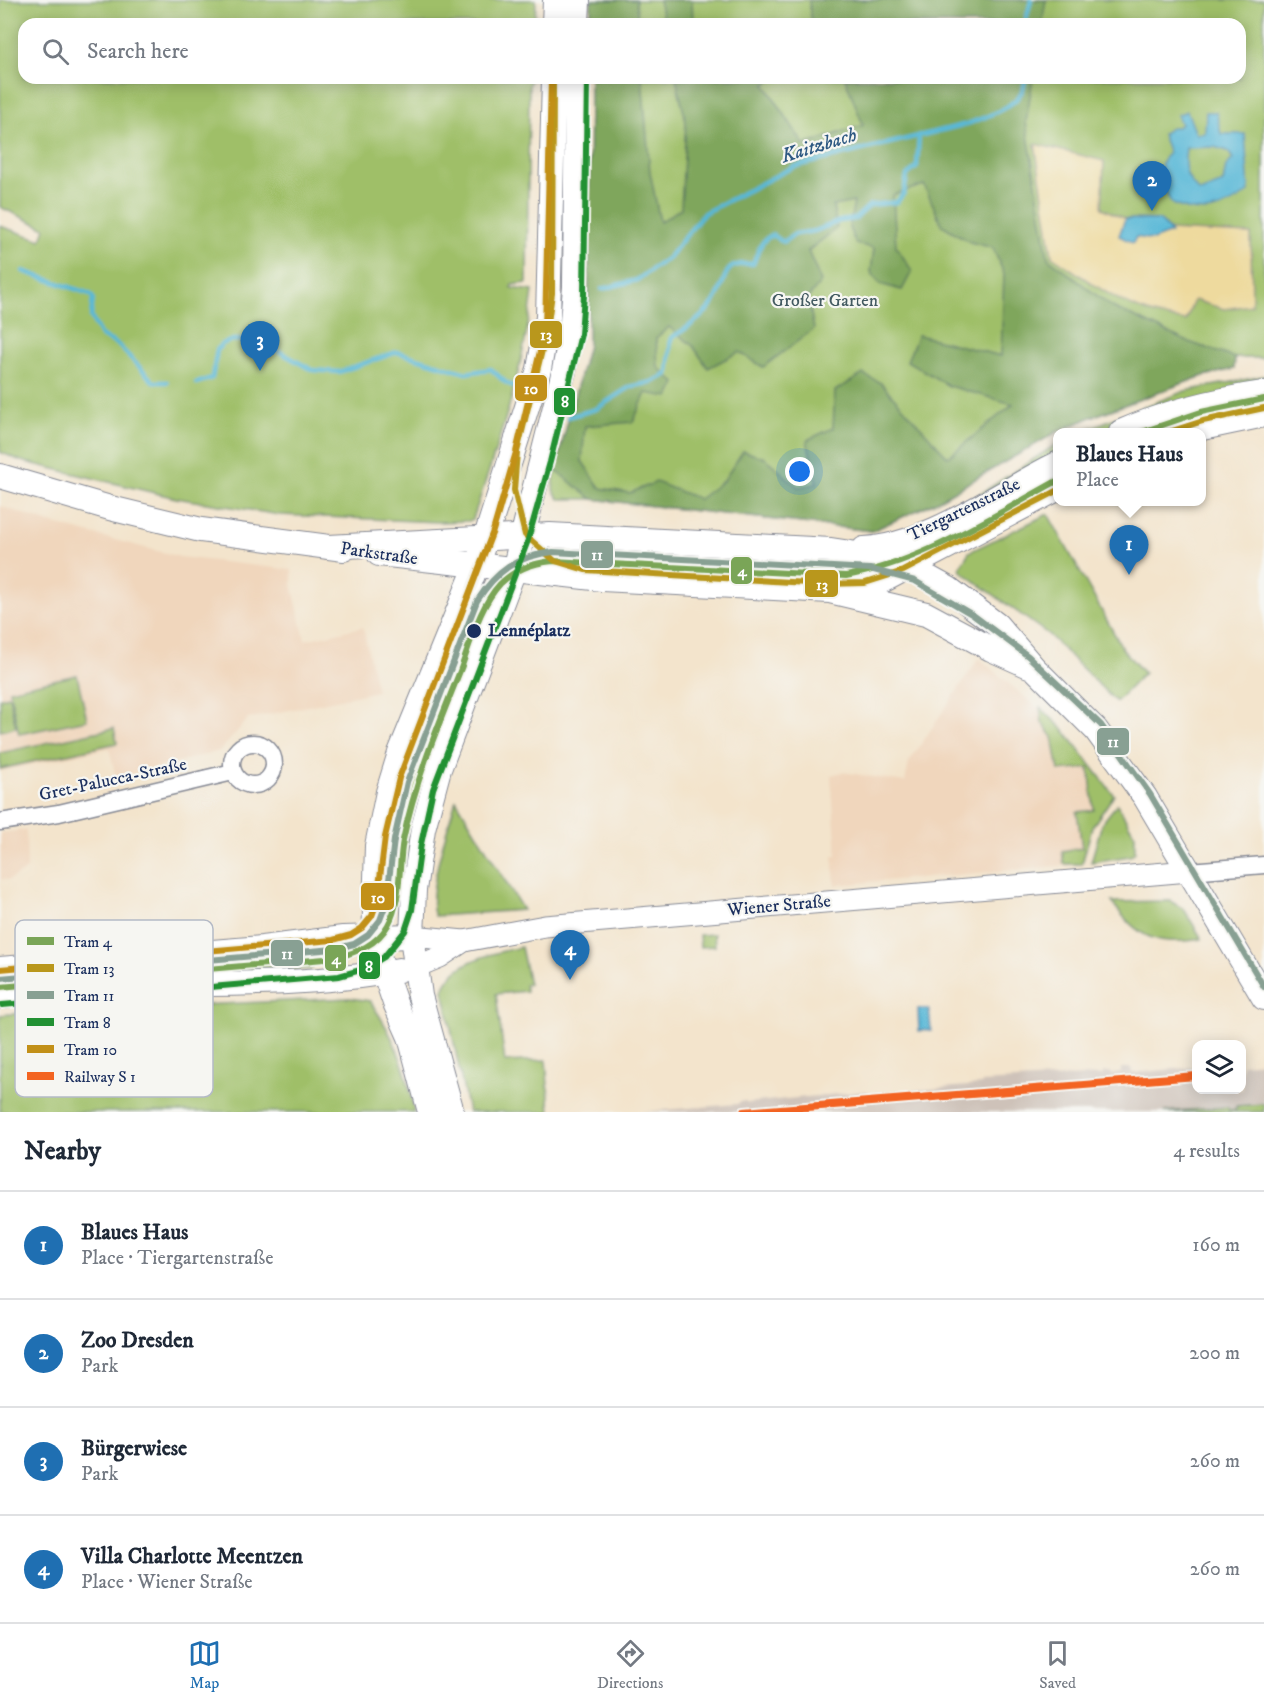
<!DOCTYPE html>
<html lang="en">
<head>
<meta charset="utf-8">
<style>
	:root { --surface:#fff; --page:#f2f2f3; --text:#1f2937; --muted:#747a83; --line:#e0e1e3; --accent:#1f6fb2 }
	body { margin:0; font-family:"IM FELL DW Pica",serif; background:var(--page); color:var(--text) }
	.controls { position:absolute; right:18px; bottom:18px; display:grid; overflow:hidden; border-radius:12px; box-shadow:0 3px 15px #0003 }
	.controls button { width:54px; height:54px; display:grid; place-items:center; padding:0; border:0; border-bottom:2px solid var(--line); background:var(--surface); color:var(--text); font:30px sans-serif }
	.you { position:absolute; left:800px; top:472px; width:21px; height:21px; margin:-15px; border:4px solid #fff; border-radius:50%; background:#1a73e8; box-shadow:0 0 0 9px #1a73e833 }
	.badge { display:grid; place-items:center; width:39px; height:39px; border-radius:50%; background:var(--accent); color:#fff; font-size:20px; font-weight:700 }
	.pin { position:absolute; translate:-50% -50px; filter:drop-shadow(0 2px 3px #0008) }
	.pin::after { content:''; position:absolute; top:32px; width:21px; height:18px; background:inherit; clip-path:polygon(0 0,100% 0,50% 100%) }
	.popup { position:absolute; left:1053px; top:428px; width:153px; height:78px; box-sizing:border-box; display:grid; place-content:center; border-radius:12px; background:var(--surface); filter:drop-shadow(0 2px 4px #0005); font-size:20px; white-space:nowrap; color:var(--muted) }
	.popup b { font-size:22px; color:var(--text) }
	.popup::after { content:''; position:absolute; left:50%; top:100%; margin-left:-12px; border:12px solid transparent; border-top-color:var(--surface) }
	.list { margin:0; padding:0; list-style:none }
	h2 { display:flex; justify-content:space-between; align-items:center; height:78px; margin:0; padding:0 24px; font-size:26px }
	h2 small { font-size:20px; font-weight:400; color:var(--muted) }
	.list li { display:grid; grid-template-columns:39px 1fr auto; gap:18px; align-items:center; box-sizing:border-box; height:108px; padding:0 24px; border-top:2px solid var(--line) }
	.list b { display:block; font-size:22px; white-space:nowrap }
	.list p { margin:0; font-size:20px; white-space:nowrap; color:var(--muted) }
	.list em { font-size:20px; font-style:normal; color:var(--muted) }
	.icon { flex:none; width:33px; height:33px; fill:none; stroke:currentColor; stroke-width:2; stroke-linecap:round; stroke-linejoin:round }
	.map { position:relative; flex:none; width:1264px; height:1112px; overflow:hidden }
	.search { position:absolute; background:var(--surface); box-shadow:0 3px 15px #0003; left:18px; right:18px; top:18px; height:66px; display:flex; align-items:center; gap:15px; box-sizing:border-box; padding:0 21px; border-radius:18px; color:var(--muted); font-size:22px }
	.sheet { height:510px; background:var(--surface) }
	nav { display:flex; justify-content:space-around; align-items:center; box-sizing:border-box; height:84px; border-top:2px solid var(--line); background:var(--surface); font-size:16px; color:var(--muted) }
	nav a { display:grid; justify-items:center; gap:3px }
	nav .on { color:var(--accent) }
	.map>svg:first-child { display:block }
	.built { fill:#f0d6bc }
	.industrial { fill:#cec2b9 }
	.green { fill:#9fbf68; stroke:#5d7763; stroke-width:1.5 }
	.forest { fill:#7fa65c; stroke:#4d6a5d; stroke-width:1.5; fill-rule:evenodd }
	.sand { fill:#eeda9e; stroke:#84847e; stroke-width:1.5 }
	.water { fill:#58b8d7; stroke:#3a749a; stroke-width:1.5; fill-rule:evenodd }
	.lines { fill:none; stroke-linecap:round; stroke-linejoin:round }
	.stream { stroke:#58b8d7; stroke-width:4.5 }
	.minor-casing { stroke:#878a95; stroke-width:19 }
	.tertiary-casing { stroke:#878a95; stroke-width:23 }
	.secondary-casing { stroke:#878a95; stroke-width:26 }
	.minor { stroke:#fff; stroke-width:16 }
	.tertiary { stroke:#fff; stroke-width:21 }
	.secondary { stroke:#fff; stroke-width:24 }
	.rail-1-casing { stroke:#f6f6f2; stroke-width:12 }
	.rail-1 { stroke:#f36421; stroke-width:8 }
	.tram-1-casing { stroke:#f6f6f2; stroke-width:10 }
	.tram-2-casing { stroke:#f6f6f2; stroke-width:10 }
	.tram-3-casing { stroke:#f6f6f2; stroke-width:10 }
	.tram-4-casing { stroke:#f6f6f2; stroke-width:10 }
	.tram-5-casing { stroke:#f6f6f2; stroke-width:10 }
	.tram-1 { stroke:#7aa557; stroke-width:6 }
	.tram-2 { stroke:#b9971c; stroke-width:6 }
	.tram-3 { stroke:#88a093; stroke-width:6 }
	.tram-4 { stroke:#229133; stroke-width:6 }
	.tram-5 { stroke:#c29018; stroke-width:6 }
	.stop-dot { fill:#1b2f5e; stroke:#f6f6f2; stroke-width:2 }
	.labels { text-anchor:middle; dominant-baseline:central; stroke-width:4.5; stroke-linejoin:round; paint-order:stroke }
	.park-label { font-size:18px; fill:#435a61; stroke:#f6f6f2 }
	.street-label { font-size:18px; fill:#1b2f5e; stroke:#f6f6f2 }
	.stop-label { font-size:18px; font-weight:bold; fill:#1b2f5e; stroke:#f6f6f2; text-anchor:start }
	.water-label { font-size:20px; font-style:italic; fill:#2d5882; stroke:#f6f6f2 }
	.key { fill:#f6f6f2; stroke:#b4bac6; stroke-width:1.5 }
	.key-label { font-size:16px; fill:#1b2f5e }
	.line-badge { stroke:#f6f6f2; stroke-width:2 }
	.badge-label { font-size:16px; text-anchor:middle; font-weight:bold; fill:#fff }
</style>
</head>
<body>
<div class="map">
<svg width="1264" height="1112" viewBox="0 0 1264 1112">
	<rect width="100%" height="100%" fill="#f6f6f2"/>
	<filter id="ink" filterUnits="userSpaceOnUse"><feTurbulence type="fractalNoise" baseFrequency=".0167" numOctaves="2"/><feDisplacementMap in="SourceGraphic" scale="12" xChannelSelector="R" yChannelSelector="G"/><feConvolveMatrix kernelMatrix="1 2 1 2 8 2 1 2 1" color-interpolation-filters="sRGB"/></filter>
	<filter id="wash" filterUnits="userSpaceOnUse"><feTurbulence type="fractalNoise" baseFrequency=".008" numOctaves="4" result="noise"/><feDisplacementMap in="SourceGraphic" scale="24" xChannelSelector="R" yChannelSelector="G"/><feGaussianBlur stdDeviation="1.35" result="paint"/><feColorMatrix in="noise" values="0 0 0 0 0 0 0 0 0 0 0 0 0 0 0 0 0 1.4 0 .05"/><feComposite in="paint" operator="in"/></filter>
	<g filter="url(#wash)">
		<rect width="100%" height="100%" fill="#f3e4cc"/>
		<g class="built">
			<polygon points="0,506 50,523 180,557 292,570 292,584 305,640 363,627 377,691 248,719 220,751 143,771 116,777 109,748 0,771"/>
			<polygon points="979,658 1064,730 1114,795 1092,827 1082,864 835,885 833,856 837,855 831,775 842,772 905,782 909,762"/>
			<polygon points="26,830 27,869 9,880 0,879 0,833"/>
		</g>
		<polygon class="industrial" points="1242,1064 1264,1062 1264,1104 1237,1106 1236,1109 1229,1110 1228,1107 1164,1112 640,1112 738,1104 739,1102 746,1101 747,1103 868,1091 868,1094 981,1085 982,1082 1103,1075 1103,1072 1111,1072 1111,1074 1121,1073 1121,1068 1131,1068 1132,1073 1196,1067 1196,1090 1242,1090"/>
		<g class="green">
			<path d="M0,0h536l-1,24h-511v54h507l-2,7 -2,198 -15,2 -1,3 22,3c-9,79 -35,153 -60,228l-4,2 -31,1 -158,-7 -104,-17 -155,-37 -21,-9v-226l41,14 4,-12 -45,-21z"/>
			<polygon points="591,0 1264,0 1264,358 1235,358 1234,369 1200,377 1089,418 1057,432 937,501 872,531 592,499 559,499 553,490 555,470 588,345 590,78 1240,78 1240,24 591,24"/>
			<polygon points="1264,376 1264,386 1112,432 1079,432 1185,391"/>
			<polygon points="1057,444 1057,459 966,503"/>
			<polygon points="1048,514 1124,651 1144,673 1116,702 1049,635 961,571 960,567 969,552"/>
			<polygon points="467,620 480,625 427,762 414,757"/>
			<polygon points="77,675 87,720 19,734 9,690"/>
			<polygon points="9,696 16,727 0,731 0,698"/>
			<polygon points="1040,707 1064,730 1114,795 1092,827 1082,864 1064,864 1062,851 1082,848 1077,812 1094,810 1089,768 1059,771 1053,737 1042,723"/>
			<polygon points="114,728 117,743 0,769 0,753"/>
			<polygon points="404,762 430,773 407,884 401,884 402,871 388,871 387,883 386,834"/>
			<path d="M456,800l67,110 -88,6c-10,-19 14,-93 21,-116z"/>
			<polygon points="1117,804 1135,835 1135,852 1130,856 1091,862 1102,823"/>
			<path d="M1170,901l14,8 18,30c-45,7 -64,0 -90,-37z"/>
			<polygon points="714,934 715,946 700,947 699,935"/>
			<path d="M521,947l8,37h-4l1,7 -30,3 9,68 41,-2 4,52h-82l-25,-122c10,-30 51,-37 78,-43z"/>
			<polygon points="311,951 312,969 209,973 0,990 0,977"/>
			<path d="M350,998l20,3c25,36 37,68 44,111h-414v-97l164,-13 36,3z"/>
			<polygon points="1264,1104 1264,1112 1164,1112 1228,1107 1229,1110 1236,1109 1236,1106"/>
		</g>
		<g class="forest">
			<polygon points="591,0 636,0 638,24 591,24"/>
			<polygon points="659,0 692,0 693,24 664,24"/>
			<polygon points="809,0 1046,0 1042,24 811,24"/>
			<path d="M590,78h52l8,94 10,50 21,-14 5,-86 -10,-44h101l-12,6 39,61 59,-20 -18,-47h188l-7,44 22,136 64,49 74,34 49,17 -1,11 -34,8 -111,41 -32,14 -120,69 -65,30 -280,-32 -37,-29 33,-125zM924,185l18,40 28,17 23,6 11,26 -3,82 -83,-21 -11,26 42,25 64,18 -65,53 -67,-74 -18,-9 -28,17 -2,37 -26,12 10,44 -19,3 -33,-29 -22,-7 -19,29 -25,19 -43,-17 -26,11 -30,-5 -18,-27 3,-35 48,-4 13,-29 23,4 7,-14 -18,-16 -2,-29 13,-11 24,19 15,22 31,-16 24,15 51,-38 -6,-31 13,-16 -13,-31 29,-23 -4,-22 21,-4 -5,26 7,16 18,4 -3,24 9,12 22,6 10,-19 -16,-25 -3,-51z"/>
		</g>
		<path class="sand" d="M1035,144l69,17 -2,47 23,11 35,1 9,10 82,4 1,71 -28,4 -30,-9 -8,21c-56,-7 -89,-34 -134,-65z"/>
		<g class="water">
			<path d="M1187,111l9,23 9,-1 1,-21h10l5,22h24l4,58c-28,19 -45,25 -77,12 -9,-15 -19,-37 -3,-51l-7,-19 10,-7h6l3,-3 -4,-9zM1214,147l14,4 5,8 -7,7 -3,17 -23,9c-15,-14 -17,-24 -14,-44z"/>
			<polygon points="1125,219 1160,220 1171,233 1153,240 1136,237 1133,243 1119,236"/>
			<polygon points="918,1009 929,1009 931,1030 919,1031"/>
		</g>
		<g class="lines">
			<g class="stream">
				<polyline points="1025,24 1031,0"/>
				<polyline points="23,271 90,294 93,298 91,317 101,336 117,344 154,382 167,382"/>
				<path d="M602,289l35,-9 32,-23 35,-44 89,-46 174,-43c21,-8 59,-19 58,-46"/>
				<polyline points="196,383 212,378 217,350 222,344 233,340 261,341 312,370 339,372 397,352 466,373 491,369 505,382 515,387"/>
				<path d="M568,417l28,-8 34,-22 22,-5 16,-8 3,-36c15,-9 33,-21 43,-36 15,-22 4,-40 39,-38 5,-11 7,-25 20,-29l10,7 12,-8 20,-3 25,-10 15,-2 15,-14 27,-3 7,-9 3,-18 10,-8 2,-32"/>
			</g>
		</g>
	</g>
	<g filter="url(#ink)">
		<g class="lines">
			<g class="minor-casing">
				<g id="minor">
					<circle cx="253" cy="764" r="21"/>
					<polyline points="0,822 59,813 233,772"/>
					<polyline points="1189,871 1264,865"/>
				</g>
			</g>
			<g class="tertiary-casing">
				<g id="tertiary">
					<polyline points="412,936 464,941 545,926 1189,871"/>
					<polyline points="416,967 440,957 464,941"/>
				</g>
			</g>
			<g class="secondary-casing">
				<g id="secondary">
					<polyline points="554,24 555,0"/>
					<polyline points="577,24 578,0"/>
					<path d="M1121,432c45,-20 94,-32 143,-39"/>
					<polyline points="1183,432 1264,415"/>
					<polyline points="0,476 110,508 201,530 344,549"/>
					<polyline points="329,547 550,535 831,550 890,559 909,567 949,589 997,625 1034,668 1096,730 1145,797 1264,998"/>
					<path d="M864,549c64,-3 136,-57 193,-85"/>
					<polyline points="379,554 602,579 830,591 926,614 991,649 1029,666"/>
					<polyline points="844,589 882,581 1057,489"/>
					<polyline points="0,969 262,948 343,938 412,936"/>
					<path d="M0,997c54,-5 111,-13 165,-13 77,0 158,0 234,-14"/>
					<polyline points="430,1112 410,1037 395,1003 374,942 377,846 388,792 400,753 477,565 539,369 548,317 554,78"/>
					<polyline points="452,1112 420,996 412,936 414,890 423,829 439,769 514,570 564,371 571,334 575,287 577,78"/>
				</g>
			</g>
			<use href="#minor" class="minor"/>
			<use href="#tertiary" class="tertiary"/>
			<use href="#secondary" class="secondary"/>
			<g class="rail-1-casing">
				<polyline id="rail-1" points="744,1112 1196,1076"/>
			</g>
			<use href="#rail-1" class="rail-1"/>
			<g class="tram-1-casing">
				<g id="tram-1">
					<polyline points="1142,432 1201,412 1264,399"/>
					<path d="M0,987l336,-29c21,-6 41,-13 52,-33 14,-25 10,-58 15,-85 12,-59 35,-114 57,-169 11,-29 19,-64 40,-87 15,-15 32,-21 53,-23l293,15c77,-14 143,-58 211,-95"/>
				</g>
			</g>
			<g class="tram-2-casing">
				<g id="tram-2">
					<polyline points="553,78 552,293 547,330 517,452 514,490 525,535 555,561 585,570 825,584 865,583 903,571 1057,491"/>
					<polyline points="1169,432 1203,421 1264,408"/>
				</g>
			</g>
			<g class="tram-3-casing">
				<path id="tram-3" d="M0,978l334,-29 20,-5 14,-9 12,-15 6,-16 8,-64 13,-58 70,-181c19,-30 40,-45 76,-49l317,17 45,12 58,34 55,41 73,69 49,69 114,193"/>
			</g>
			<g class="tram-4-casing">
				<polyline id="tram-4" points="2,1005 339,976 364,969 384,957 405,931 412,910 421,844 433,789 527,543 550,462 581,334 584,295 587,78"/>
			</g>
			<g class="tram-5-casing">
				<polyline id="tram-5" points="0,969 333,940 351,935 362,928 372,916 377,902 385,837 399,778 493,531 516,452 545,330 551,78"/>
			</g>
			<use href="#tram-1" class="tram-1"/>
			<use href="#tram-2" class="tram-2"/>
			<use href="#tram-3" class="tram-3"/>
			<use href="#tram-4" class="tram-4"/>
			<use href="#tram-5" class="tram-5"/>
		</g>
	</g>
	<circle class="stop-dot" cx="474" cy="631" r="8"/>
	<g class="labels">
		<g class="park-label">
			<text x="825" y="301">Großer Garten</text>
		</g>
		<g class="street-label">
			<text transform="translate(964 510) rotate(-26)">Tiergartenstraße</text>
			<text transform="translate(379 554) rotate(8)">Parkstraße</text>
			<text transform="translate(113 780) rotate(-12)">Gret-Palucca-Straße</text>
			<text transform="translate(779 906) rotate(-5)">Wiener Straße</text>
		</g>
		<g class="stop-label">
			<text x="488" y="631">Lennéplatz</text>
		</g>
		<g class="water-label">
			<text transform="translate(819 146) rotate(-17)">Kaitzbach</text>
		</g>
	</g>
	<rect x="15" y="920" width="198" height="177" rx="9" class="key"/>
	<rect x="27" y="937" width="27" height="8" fill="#7aa557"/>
	<rect x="27" y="964" width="27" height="8" fill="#b9971c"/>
	<rect x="27" y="991" width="27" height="8" fill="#88a093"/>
	<rect x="27" y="1018" width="27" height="8" fill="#229133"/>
	<rect x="27" y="1045" width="27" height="8" fill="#c29018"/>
	<rect x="27" y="1072" width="27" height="8" fill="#f36421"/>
	<g class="key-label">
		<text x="64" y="947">Tram 4</text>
		<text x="64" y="974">Tram 13</text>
		<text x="64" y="1001">Tram 11</text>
		<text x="64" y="1028">Tram 8</text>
		<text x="64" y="1055">Tram 10</text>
		<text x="64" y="1082">Railway S 1</text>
	</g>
	<g class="line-badge">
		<rect x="529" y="320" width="34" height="29" rx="6" fill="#b9971c"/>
		<rect x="514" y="374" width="34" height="28" rx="6" fill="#c29018"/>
		<rect x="553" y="387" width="23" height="29" rx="6" fill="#229133"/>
		<rect x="580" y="540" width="34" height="29" rx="6" fill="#88a093"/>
		<rect x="730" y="556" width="23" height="29" rx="6" fill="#7aa557"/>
		<rect x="804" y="569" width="35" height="29" rx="6" fill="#b9971c"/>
		<rect x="1096" y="727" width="34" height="29" rx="6" fill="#88a093"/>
		<rect x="360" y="882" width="35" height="29" rx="6" fill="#c29018"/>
		<rect x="270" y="939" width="34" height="28" rx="6" fill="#88a093"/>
		<rect x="324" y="944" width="23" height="28" rx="6" fill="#7aa557"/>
		<rect x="358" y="951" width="23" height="29" rx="6" fill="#229133"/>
	</g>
	<g class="badge-label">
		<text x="546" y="340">13</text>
		<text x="531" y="394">10</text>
		<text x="565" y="407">8</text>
		<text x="597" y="560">11</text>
		<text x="742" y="576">4</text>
		<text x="822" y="590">13</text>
		<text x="1113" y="747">11</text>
		<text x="378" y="903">10</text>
		<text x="287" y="959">11</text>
		<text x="336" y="964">4</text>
		<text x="369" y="972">8</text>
	</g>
</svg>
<div class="controls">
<button><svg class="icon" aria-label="layers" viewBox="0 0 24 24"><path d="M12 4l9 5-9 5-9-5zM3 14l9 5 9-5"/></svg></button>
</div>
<div class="you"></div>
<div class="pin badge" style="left:1129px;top:575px">1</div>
<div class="popup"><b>Blaues Haus</b>Place</div>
<div class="pin badge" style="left:1152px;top:211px">2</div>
<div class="pin badge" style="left:260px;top:371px">3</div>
<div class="pin badge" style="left:570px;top:980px">4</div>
<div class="search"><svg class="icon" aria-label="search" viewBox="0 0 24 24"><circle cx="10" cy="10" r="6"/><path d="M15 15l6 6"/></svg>Search here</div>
</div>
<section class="sheet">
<h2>Nearby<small>4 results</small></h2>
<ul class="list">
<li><span class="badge">1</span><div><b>Blaues Haus</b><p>Place · Tiergartenstraße</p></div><em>160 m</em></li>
<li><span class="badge">2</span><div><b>Zoo Dresden</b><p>Park</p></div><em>200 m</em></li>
<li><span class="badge">3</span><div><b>Bürgerwiese</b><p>Park</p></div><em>260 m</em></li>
<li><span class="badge">4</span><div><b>Villa Charlotte Meentzen</b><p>Place · Wiener Straße</p></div><em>260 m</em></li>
</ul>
</section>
<nav>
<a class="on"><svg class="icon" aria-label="map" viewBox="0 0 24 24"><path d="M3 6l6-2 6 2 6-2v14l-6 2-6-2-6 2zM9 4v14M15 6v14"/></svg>Map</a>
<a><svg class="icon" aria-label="directions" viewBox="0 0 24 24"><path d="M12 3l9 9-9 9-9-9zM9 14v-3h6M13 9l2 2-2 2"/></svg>Directions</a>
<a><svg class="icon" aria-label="saved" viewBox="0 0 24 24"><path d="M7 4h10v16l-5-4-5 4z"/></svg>Saved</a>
</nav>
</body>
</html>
